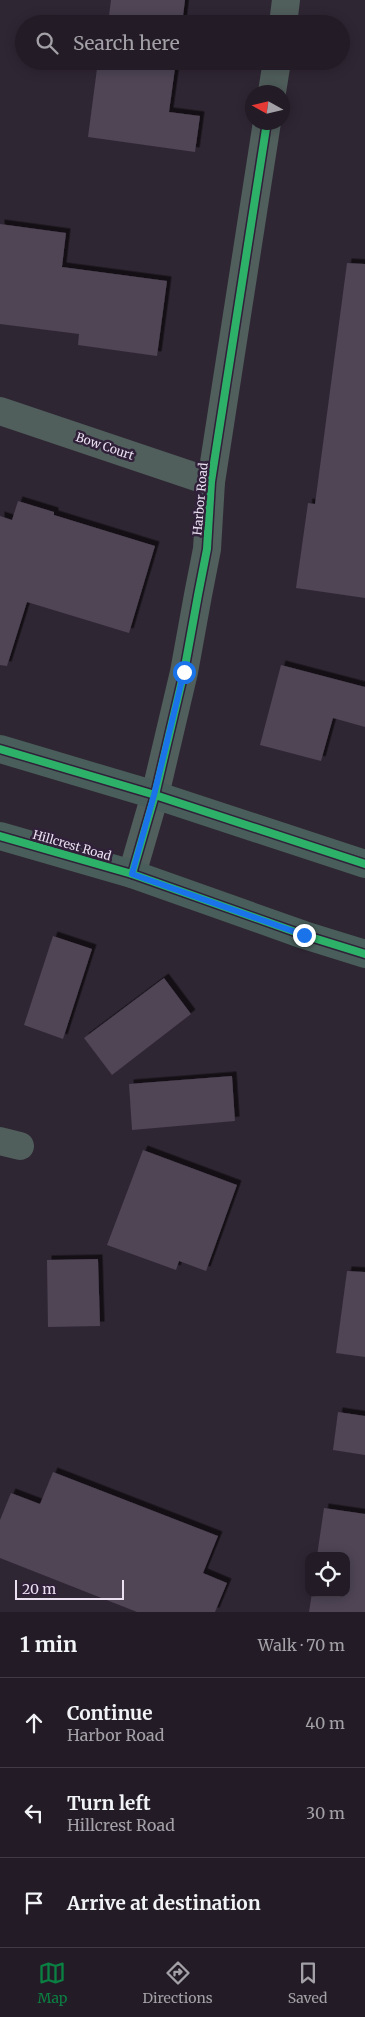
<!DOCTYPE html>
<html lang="en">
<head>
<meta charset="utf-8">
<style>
	:root { --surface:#231c26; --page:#2b252e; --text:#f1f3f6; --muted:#a3a1a7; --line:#403a43; --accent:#0b8043 }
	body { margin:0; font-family:Merriweather,serif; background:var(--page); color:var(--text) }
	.controls { position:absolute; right:15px; bottom:15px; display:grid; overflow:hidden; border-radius:10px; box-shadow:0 2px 12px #0003 }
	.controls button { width:45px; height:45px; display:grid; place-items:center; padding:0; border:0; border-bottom:1px solid var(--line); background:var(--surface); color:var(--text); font:25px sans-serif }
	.compass { position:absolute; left:245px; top:85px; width:45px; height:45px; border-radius:50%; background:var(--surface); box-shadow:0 2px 12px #0003; rotate:278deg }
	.scale { position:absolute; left:15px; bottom:12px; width:109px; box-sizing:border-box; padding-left:5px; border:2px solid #eae0f1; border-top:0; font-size:14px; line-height:18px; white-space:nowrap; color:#eae0f1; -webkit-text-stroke:4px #302039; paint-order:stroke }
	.stop { position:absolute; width:15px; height:15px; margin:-11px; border:4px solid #1a73e8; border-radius:50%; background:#fff }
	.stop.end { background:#1a73e8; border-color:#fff; box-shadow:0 1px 5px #0008 }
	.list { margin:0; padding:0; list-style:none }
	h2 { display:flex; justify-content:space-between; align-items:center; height:65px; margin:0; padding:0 20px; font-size:21px }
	h2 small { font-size:16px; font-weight:400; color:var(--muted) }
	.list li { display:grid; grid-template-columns:32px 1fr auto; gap:15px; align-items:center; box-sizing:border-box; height:90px; padding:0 20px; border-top:1px solid var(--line) }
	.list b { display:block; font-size:19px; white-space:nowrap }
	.list p { margin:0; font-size:16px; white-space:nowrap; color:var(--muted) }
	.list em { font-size:16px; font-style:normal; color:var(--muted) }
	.icon { flex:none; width:28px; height:28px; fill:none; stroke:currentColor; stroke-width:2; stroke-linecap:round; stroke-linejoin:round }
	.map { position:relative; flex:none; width:365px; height:1612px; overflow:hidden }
	.search { position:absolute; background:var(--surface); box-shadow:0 2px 12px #0003; left:15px; right:15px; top:15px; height:55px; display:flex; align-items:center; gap:12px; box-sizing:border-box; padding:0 18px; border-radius:28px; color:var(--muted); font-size:19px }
	.sheet { height:335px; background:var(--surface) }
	nav { display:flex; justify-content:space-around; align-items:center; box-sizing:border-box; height:70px; border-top:1px solid var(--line); background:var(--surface); font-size:14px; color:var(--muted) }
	nav a { display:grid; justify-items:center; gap:2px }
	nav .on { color:var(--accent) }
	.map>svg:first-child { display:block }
	.building { fill:#4f4455; filter:url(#shadow) }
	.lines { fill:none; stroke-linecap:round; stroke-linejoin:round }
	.minor { stroke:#505e5c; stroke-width:28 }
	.secondary { stroke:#495e5a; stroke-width:28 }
	.cycleway-casing { stroke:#302039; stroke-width:11 }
	.cycleway { stroke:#2db169; stroke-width:8 }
	.route { stroke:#1a73e8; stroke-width:6 }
	.labels { text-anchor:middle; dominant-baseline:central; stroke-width:5; stroke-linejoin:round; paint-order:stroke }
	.street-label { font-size:12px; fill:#eae0f1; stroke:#302039 }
</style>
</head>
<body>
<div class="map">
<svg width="365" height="1612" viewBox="0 0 365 1612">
	<defs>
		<filter id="shadow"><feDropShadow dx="4.5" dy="-4.5" stdDeviation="0" flood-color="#0009"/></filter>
	</defs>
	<rect width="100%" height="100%" fill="#2f2633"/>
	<g class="building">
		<polygon points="111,0 185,0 182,24 108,24"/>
		<polygon points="98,61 176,61 169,112 200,116 195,152 88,137"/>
		<polygon points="0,224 66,233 62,267 167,281 157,356 78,345 79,334 0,324"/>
		<polygon points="347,263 365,264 365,598 296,588 308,503 315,504"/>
		<polygon points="18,501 54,512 54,515 155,546 129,633 27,602 7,666 0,665 0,516 12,520"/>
		<polygon points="281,665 365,687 365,727 333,718 321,761 260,745"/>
		<polygon points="53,936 92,949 63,1039 24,1025"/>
		<polygon points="164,978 191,1014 112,1075 84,1038"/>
		<polygon points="232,1076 235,1121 132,1130 129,1084"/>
		<polygon points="143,1150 237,1185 206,1271 179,1261 176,1270 107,1245"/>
		<polygon points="98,1259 100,1326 48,1327 47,1260"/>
		<polygon points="347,1271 365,1272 365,1357 336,1353"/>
		<polygon points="338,1412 365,1416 365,1455 333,1450"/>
		<polygon points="53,1472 218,1536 203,1573 227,1583 215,1612 137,1612 0,1558 0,1520 11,1493 40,1504"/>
		<polygon points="324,1508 365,1514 365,1612 309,1612 312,1593 346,1593 346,1556 317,1556"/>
	</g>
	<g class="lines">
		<g class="minor">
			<polyline points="283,24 286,0"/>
			<polyline points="272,92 277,61"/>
			<polyline points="0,411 211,482"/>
			<polyline points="132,874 155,795 184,672 198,595 207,549 211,482 267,122"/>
			<polyline points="0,1141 20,1146"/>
		</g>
		<g class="secondary">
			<polyline points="0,749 155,795 365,864"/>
			<polyline points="0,836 132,874 304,935 365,954"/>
		</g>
		<g class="cycleway-casing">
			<g id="cycleway">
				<polyline points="0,749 155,795 365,864"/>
				<polyline points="0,836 132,874 304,935 365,954"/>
				<polyline points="132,874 155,795 184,672 198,595 207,549 211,482 267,122"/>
			</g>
		</g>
		<use href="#cycleway" class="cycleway"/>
	</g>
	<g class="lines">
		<polyline class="route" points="184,672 154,795 132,874 304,935"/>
	</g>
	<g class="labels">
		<g class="street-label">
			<text transform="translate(105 446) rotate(19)">Bow Court</text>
			<text transform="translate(200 499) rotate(-85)">Harbor Road</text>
			<text transform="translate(72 845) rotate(16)">Hillcrest Road</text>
		</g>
	</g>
</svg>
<div class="controls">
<button><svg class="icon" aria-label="locate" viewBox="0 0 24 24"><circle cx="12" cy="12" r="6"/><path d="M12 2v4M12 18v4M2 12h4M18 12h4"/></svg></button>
</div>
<svg class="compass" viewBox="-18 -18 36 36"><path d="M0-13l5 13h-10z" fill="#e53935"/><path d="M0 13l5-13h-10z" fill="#a3a1a7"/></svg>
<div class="scale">20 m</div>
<div class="stop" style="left:184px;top:672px"></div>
<div class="stop end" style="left:304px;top:935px"></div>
<div class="search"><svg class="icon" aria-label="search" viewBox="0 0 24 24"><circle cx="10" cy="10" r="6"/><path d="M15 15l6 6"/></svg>Search here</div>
</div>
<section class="sheet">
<h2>1 min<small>Walk · 70 m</small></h2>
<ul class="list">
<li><svg class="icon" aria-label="ahead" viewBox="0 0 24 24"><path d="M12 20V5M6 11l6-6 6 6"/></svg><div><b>Continue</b><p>Harbor Road</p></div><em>40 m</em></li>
<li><svg class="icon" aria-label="left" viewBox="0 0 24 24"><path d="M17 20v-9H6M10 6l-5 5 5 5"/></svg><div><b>Turn left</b><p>Hillcrest Road</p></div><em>30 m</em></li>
<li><svg class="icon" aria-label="arrive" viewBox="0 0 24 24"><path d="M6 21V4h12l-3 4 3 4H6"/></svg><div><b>Arrive at destination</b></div></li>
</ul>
</section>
<nav>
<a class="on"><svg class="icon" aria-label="map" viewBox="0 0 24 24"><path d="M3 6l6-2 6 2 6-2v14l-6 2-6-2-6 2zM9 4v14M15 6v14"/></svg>Map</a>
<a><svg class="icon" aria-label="directions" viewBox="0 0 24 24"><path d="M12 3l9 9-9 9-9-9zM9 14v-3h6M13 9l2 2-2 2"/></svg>Directions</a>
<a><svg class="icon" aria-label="saved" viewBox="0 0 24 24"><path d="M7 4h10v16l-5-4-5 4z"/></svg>Saved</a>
</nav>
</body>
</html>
